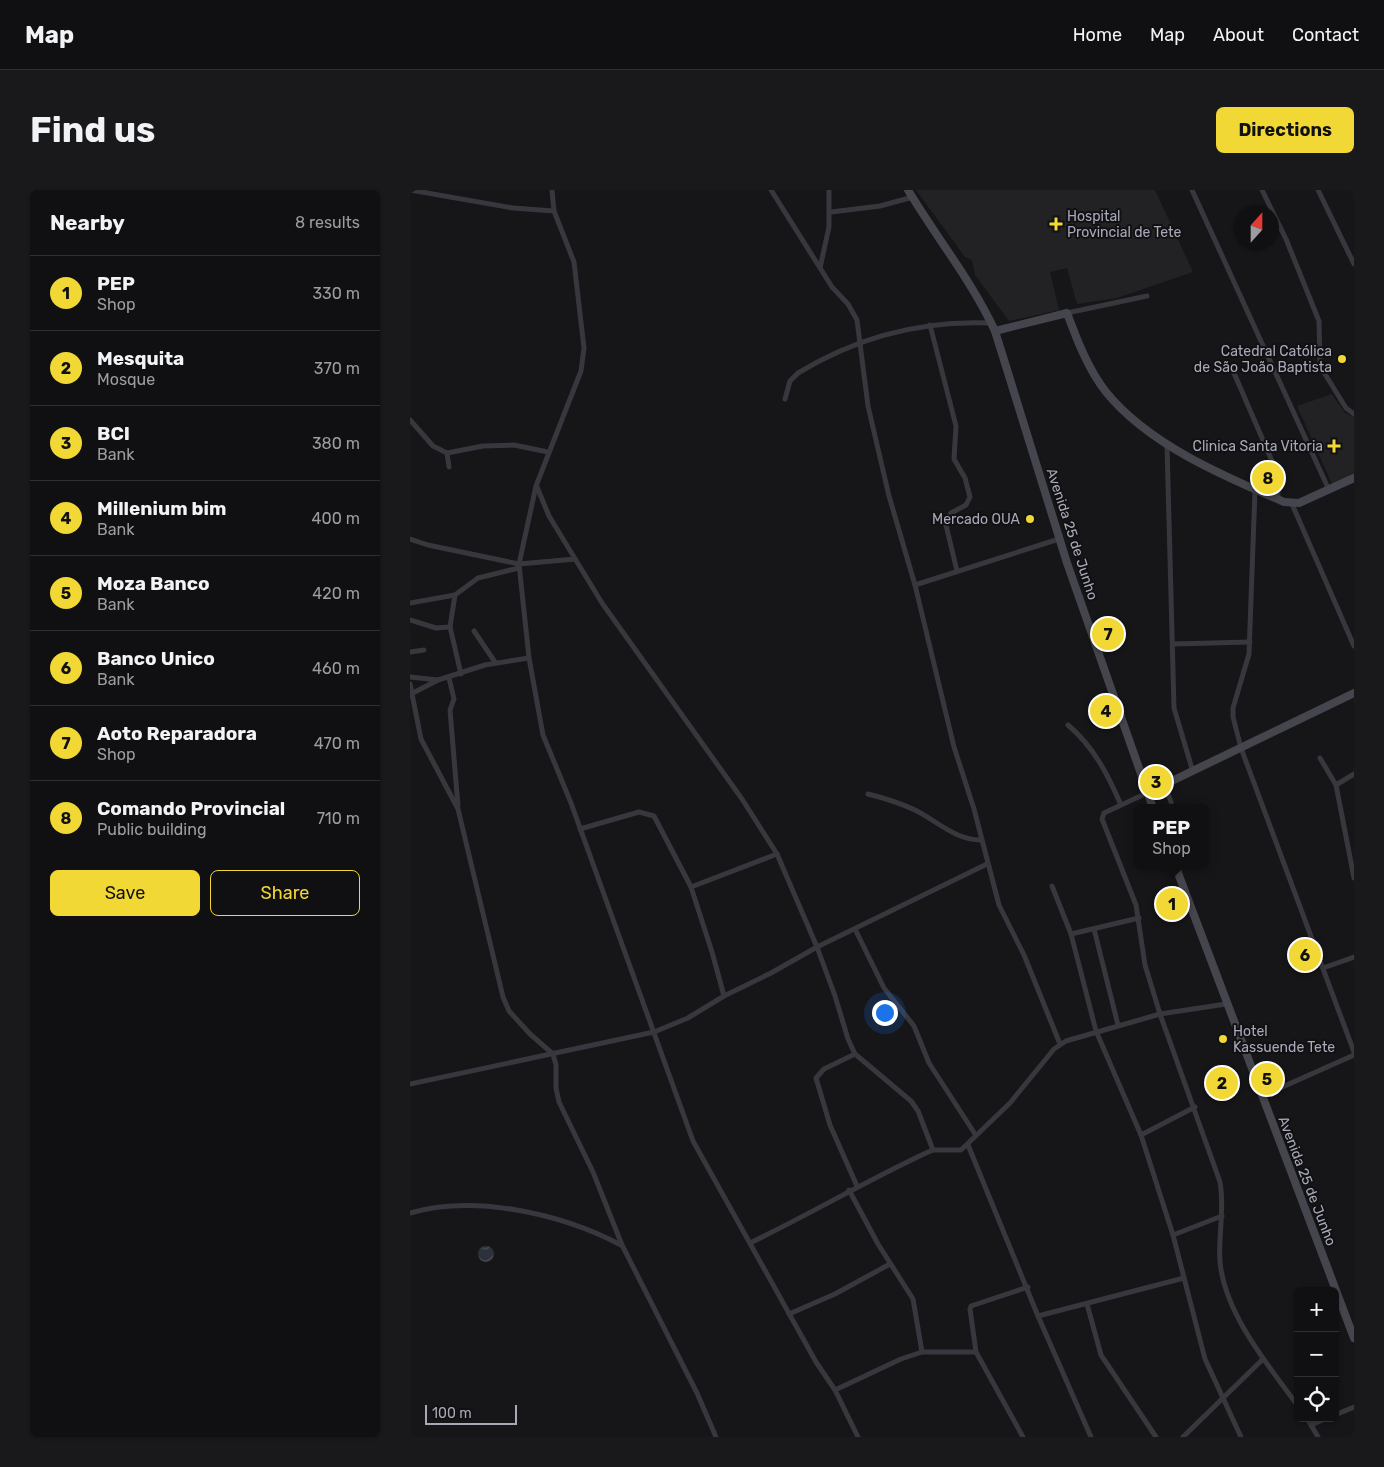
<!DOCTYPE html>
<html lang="en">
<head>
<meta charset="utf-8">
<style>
	:root { --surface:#101012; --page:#19191b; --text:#f1f3f6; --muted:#9c9d9f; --line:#303032; --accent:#f1d834 }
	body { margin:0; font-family:Rubik,sans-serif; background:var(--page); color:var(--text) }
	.controls { position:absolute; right:15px; bottom:15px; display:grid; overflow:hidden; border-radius:8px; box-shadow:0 1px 4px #0004 }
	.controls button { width:45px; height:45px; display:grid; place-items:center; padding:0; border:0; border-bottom:1px solid var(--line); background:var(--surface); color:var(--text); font:25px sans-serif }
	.compass { position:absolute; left:824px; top:15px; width:45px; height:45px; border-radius:50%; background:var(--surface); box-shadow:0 1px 4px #0004; rotate:21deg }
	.scale { position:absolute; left:15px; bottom:12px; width:92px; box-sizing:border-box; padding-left:5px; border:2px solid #a8a9b8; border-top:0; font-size:14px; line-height:18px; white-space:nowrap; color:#a8a9b8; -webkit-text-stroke:4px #111113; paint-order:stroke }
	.you { position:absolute; left:474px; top:822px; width:18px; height:18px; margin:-12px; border:4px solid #fff; border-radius:50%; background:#1a73e8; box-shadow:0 0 0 8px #1a73e833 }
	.badge { display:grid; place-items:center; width:32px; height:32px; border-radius:50%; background:var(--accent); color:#111; font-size:16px; font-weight:700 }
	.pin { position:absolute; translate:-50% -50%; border:2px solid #fff; box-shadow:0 1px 5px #0006 }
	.popup { position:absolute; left:724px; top:614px; width:75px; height:65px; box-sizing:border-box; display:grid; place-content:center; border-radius:8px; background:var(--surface); filter:drop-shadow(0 1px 4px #0005); font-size:16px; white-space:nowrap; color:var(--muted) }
	.popup b { font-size:19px; color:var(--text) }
	.popup::after { content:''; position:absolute; left:50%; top:100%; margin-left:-10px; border:10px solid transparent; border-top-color:var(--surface) }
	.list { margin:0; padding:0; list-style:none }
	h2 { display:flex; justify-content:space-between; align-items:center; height:65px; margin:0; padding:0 20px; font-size:21px }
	h2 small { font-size:16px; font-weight:400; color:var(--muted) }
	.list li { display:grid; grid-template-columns:32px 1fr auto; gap:15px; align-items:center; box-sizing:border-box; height:75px; padding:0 20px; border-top:1px solid var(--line) }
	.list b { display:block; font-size:19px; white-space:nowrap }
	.list p { margin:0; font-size:16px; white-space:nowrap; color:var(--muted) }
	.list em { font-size:16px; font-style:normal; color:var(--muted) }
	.actions { display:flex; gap:10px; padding:15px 20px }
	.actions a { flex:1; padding:11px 0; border:1px solid var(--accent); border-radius:8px; text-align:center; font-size:18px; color:var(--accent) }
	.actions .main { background:var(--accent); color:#111 }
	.icon { flex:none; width:28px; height:28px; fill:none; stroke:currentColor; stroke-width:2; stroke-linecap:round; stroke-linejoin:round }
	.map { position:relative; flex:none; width:944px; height:1247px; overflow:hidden; border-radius:8px }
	header { display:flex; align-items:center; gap:30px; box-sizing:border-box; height:70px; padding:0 25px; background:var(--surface); border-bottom:1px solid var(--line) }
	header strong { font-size:24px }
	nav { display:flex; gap:28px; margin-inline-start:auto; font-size:18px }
	.intro { display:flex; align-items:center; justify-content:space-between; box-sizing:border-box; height:120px; padding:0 30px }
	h1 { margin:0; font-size:35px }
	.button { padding:12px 22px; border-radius:8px; background:var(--accent); color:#111; font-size:18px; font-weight:700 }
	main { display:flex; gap:30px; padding:0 30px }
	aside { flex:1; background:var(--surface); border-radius:8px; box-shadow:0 1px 4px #0004 }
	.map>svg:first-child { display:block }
	.built { fill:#222225 }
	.water { fill:url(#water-waves) }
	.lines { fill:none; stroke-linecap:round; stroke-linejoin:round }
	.street { stroke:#37373d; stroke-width:5 }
	.secondary { stroke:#45454d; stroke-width:8 }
	.poi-dot { fill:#f1d834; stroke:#111113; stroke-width:2 }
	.labels { text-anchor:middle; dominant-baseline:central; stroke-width:4; stroke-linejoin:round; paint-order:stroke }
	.poi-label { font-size:14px; fill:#a8a9b8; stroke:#111113; text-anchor:end }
	.street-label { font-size:14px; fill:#a8a9b8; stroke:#111113 }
</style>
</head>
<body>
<header>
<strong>Map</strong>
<nav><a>Home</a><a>Map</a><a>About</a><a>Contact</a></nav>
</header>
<div class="intro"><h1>Find us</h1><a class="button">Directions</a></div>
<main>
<aside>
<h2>Nearby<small>8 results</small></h2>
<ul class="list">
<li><span class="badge">1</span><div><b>PEP</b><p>Shop</p></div><em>330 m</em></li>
<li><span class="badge">2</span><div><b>Mesquita</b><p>Mosque</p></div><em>370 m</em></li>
<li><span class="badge">3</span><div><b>BCI</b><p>Bank</p></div><em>380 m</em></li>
<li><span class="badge">4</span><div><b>Millenium bim</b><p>Bank</p></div><em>400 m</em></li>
<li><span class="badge">5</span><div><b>Moza Banco</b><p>Bank</p></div><em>420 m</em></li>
<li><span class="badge">6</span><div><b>Banco Unico</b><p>Bank</p></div><em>460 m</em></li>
<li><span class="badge">7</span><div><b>Aoto Reparadora</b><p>Shop</p></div><em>470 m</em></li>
<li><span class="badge">8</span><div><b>Comando Provincial</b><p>Public building</p></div><em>710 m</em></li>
</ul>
<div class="actions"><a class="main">Save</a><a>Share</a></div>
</aside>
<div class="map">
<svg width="944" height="1247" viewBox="0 0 944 1247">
	<defs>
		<pattern id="water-waves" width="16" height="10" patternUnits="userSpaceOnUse" patternTransform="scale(1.25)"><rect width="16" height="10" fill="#2c313b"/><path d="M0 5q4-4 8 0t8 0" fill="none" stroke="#484c55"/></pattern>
	</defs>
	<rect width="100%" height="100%" fill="#161618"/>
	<g class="built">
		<polygon points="506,0 745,0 783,82 707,108 667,114 657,78 640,82 649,120 599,131 565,85 562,70 555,67"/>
		<polygon points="922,204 934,222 944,227 944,285 922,294 887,216"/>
	</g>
	<circle class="water" cx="76" cy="1064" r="8"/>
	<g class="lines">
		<g class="street">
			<polyline points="0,0 103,18 144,21"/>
			<polyline points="142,0 144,21 164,72 174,158 171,181 126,296 109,374 119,468 133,545 161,613 283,951 406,1172 425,1200 448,1247"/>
			<polyline points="361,0 422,97 438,114 447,130 458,216 479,306 505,395 544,557 564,619 589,715 614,765 650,854"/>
			<polyline points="782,0 919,300"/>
			<polyline points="852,0 876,49 909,131 910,176 936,218 944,224"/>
			<polyline points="908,0 944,74"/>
			<polyline points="421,22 470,16 503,7"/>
			<polyline points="410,78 419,37 419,0"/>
			<polyline points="657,123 737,106"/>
			<polyline points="520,135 546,236 544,269 555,288 560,307 556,315 541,323 535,331 547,381"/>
			<polyline points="824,183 868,285 868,309"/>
			<path d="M375,209l5,-18 8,-8c59,-36 124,-53 193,-50"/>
			<polyline points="0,230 23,256 37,263 73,256 104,255 138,262"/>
			<polyline points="757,255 764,518 783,582"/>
			<polyline points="37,263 39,277"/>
			<polyline points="127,297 139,326 192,413 332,609 367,664 407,757 425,806 438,849 445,864 501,911 508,921 523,960"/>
			<polyline points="845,300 839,464 823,518 823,527 831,558 944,862"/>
			<polyline points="882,314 944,456"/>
			<polyline points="0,349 18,355 109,374 165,369"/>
			<polyline points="505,395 649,349"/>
			<polyline points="0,413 45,405"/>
			<polyline points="0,430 26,438 40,437"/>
			<polyline points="64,441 85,472"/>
			<polyline points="763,454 840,452"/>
			<polyline points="0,462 14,460"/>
			<polyline points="51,484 40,437 45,405 68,388 109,378"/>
			<polyline points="0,487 28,490"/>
			<polyline points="39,488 44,509 40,520 48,616"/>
			<polyline points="0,494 11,549 48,619 93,807 99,821 120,844 143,864 146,875 146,898 149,912 183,982 212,1055 287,1203 306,1247"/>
			<polyline points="3,503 28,490 75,475 119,468"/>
			<path d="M658,535c26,22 40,50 53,80"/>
			<polyline points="910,568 926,595 944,688"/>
			<polyline points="755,595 761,612"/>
			<polyline points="926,595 944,584"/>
			<path d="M737,603l-43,20 -2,6 34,86 9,60 15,49 60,168c5,27 -2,53 0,80 5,52 48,103 78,144"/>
			<path d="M458,604c16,4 32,9 47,16 22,11 40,30 66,30"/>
			<polyline points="170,639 229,622 244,626 281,697 302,762 314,806"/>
			<polyline points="642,696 661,744 686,841 731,945 763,1045 795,1169 831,1247"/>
			<polyline points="281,697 367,664"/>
			<polyline points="445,739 474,798 504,836 519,873 565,944"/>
			<polyline points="684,739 708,835"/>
			<polyline points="661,744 729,728"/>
			<polyline points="913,778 944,767"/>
			<polyline points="445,864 414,879 406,888 420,935 447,996"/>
			<polyline points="0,894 244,842 278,828 314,806 361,783 407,757 577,674"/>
			<polyline points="852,906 944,865"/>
			<polyline points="731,945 785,917"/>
			<polyline points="558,955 628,1126 681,1247"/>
			<polyline points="439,1000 468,1054 503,1109 512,1162"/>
			<path d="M0,1023c66,-19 152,1 211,32"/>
			<polyline points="763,1045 812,1026"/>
			<path d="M340,1053c60,-29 116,-62 176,-90l7,-3h28l49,-47 44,-54 12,-8 94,-27 66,-10"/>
			<polyline points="677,1114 691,1165 746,1247"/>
			<polyline points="379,1124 425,1104 480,1074"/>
			<polyline points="628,1126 774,1088"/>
			<polyline points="425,1200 491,1169 512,1162 566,1162"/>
			<polyline points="925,1225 944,1217"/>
			<polyline points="897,1228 908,1247"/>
			<polyline points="901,1235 917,1228"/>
			<polyline points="613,1247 566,1162 560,1119 561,1116 618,1097"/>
			<polyline points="773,1247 853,1169"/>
		</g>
		<g class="secondary">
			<path d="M498,0c28,47 64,91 87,141l72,232 86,245"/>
			<path d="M585,141l72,-18c10,27 21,56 39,79 42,52 117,84 178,110l15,1 55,-25"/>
			<polyline points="737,603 944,503"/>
			<polyline points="765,675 944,1148"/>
		</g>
	</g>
	<g class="poi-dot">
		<path d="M643.5 26.5h5v5h5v5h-5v5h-5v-5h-5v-5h5z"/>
		<circle cx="932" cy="169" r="5"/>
		<path d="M921.5 248.5h5v5h5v5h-5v5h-5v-5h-5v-5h5z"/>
		<circle cx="620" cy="329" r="5"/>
		<circle cx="813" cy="849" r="5"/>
	</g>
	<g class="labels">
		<g class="poi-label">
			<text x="657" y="26" text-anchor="start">Hospital<tspan x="657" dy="16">Provincial de Tete</tspan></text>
			<text x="922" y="161">Catedral Católica<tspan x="922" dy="16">de São João Baptista</tspan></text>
			<text x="913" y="256">Clinica Santa Vitoria</text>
			<text x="610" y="329">Mercado OUA</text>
			<text x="823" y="841" text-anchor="start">Hotel<tspan x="823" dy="16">Kassuende Tete</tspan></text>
		</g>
		<g class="street-label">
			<text transform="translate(662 344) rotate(72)">Avenida 25 de Junho</text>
			<text transform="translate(897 991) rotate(69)">Avenida 25 de Junho</text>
		</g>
	</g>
</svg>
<div class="controls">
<button>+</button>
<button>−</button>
<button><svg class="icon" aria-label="locate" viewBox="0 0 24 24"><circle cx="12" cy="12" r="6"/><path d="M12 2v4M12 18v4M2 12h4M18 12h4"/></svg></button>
</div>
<svg class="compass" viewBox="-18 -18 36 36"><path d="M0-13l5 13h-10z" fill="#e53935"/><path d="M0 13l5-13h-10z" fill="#9c9d9f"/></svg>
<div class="scale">100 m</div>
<div class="you"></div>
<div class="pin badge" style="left:762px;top:714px">1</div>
<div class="popup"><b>PEP</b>Shop</div>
<div class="pin badge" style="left:812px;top:893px">2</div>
<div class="pin badge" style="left:746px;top:592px">3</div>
<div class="pin badge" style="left:696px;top:521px">4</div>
<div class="pin badge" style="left:857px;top:889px">5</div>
<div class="pin badge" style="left:895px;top:765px">6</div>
<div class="pin badge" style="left:698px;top:444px">7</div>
<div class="pin badge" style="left:858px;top:288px">8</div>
</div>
</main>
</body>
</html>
